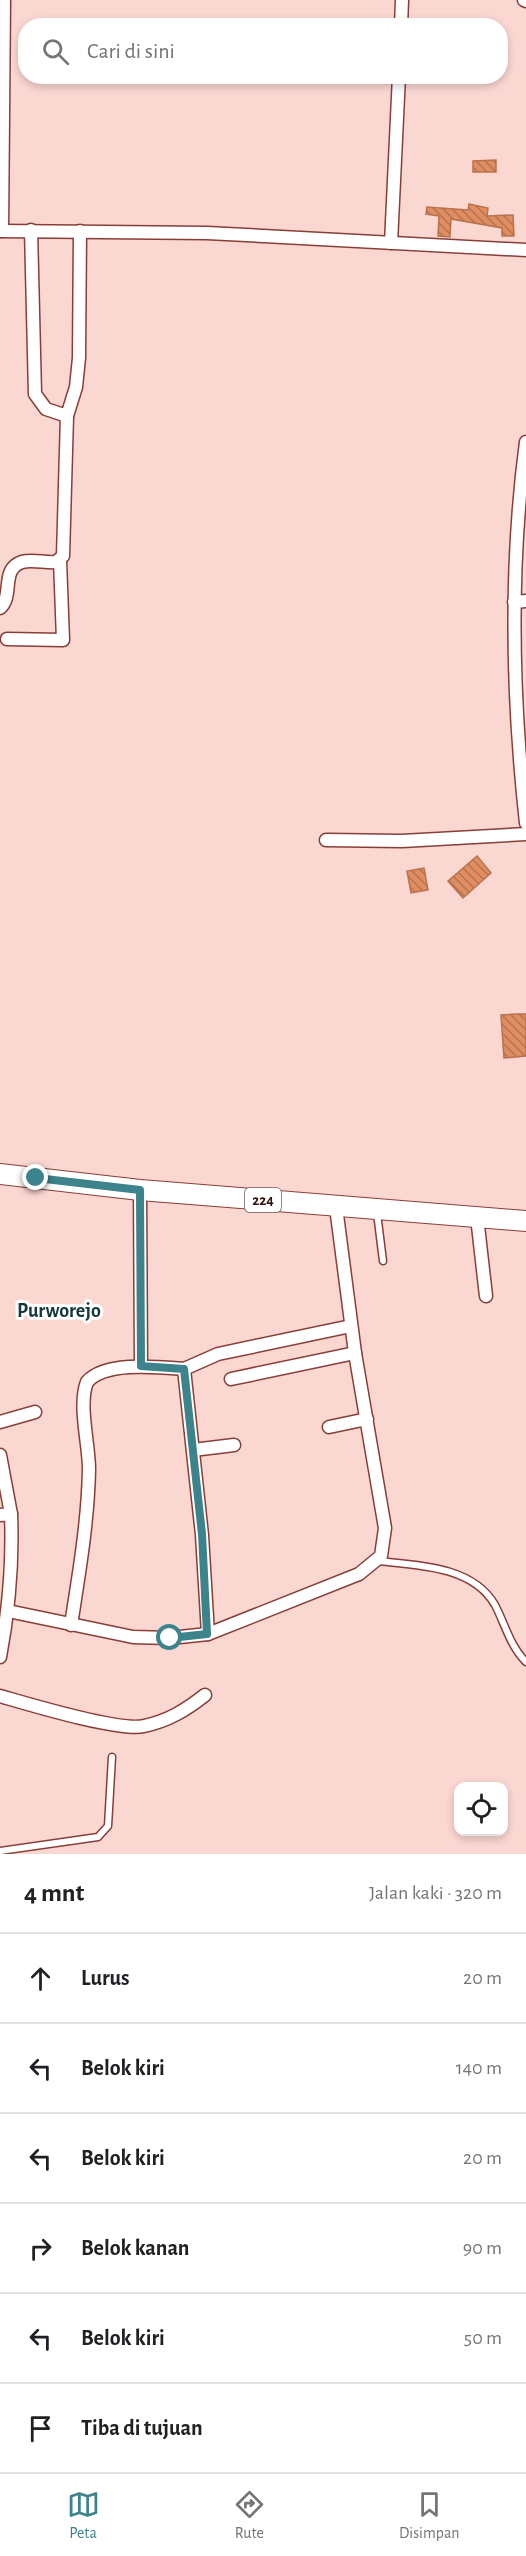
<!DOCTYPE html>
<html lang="id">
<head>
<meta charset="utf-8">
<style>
	:root { --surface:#fff; --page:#f6f6f6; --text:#202124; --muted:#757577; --line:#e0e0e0; --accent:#3c838c }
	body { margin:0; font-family:"Alegreya Sans",sans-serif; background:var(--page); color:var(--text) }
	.controls { position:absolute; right:18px; bottom:18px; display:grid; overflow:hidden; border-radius:12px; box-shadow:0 3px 9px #0003 }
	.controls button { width:54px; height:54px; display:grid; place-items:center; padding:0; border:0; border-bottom:2px solid var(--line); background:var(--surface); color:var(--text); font:30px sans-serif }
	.stop { position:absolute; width:18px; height:18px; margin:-14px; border:4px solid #3c838c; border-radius:50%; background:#fff }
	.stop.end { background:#3c838c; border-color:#fff; box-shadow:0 2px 6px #0008 }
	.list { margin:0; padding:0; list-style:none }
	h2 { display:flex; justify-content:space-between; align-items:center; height:78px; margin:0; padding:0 24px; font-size:26px }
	h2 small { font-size:20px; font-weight:400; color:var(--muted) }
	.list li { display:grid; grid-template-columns:39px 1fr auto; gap:18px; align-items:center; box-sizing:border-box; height:90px; padding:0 24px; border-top:2px solid var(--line) }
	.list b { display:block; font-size:22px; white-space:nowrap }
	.list em { font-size:20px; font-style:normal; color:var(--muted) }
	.icon { flex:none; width:33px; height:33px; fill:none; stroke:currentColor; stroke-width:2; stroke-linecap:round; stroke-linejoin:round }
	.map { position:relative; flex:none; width:526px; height:1854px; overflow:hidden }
	.search { position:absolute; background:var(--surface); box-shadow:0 3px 9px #0003; left:18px; right:18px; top:18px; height:66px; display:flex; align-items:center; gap:15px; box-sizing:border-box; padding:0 21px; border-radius:24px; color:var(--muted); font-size:22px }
	.sheet { height:618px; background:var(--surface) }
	nav { display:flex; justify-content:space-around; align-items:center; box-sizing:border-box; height:84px; border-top:2px solid var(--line); background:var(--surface); font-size:16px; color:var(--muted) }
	nav a { display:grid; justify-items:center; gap:3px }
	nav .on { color:var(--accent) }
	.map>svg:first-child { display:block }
	.building { fill:url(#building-back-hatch); stroke:#b9724e; stroke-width:1.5 }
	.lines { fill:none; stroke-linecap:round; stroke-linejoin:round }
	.service-casing { stroke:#883e37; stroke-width:9 }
	.minor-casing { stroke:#883e37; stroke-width:15 }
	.primary-casing { stroke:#883e37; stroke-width:22 }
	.service { stroke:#fff; stroke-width:6 }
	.minor { stroke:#fff; stroke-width:12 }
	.primary { stroke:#fff; stroke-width:20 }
	.route { stroke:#3c838c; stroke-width:8 }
	.labels { text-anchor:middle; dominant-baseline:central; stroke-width:6; stroke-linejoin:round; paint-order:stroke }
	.shield { fill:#fff; stroke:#6d5856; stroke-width:1.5 }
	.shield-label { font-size:15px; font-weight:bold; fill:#2f100d }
	.quarter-label { font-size:20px; font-weight:bold; fill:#17393d; stroke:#fff }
</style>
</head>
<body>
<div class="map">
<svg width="526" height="1854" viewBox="0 0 526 1854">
	<defs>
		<pattern id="building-back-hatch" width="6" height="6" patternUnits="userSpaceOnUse" patternTransform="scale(1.5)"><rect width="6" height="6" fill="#e08d62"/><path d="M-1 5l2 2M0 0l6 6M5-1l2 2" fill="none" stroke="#b6724f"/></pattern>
	</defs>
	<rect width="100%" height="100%" fill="#fbd7d2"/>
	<g class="building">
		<polygon points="496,160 496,172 473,172 473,161"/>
		<polygon points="469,204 488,208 487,216 513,215 514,236 502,236 502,228 451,219 450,237 438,236 439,216 426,214 427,207 468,210"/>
		<polygon points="477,856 491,873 463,898 448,881"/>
		<polygon points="424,868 428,890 411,893 407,871"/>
		<polygon points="516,1014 526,1014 526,1056 504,1058 501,1015"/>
	</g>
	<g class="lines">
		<g class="service-casing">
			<g id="service">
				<polyline points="377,1213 383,1261"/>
				<path d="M378,1561c39,4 95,5 117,44 10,19 15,41 31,57"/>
				<polyline points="0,1851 98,1837 108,1826 112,1757"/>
			</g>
		</g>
		<g class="minor-casing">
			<g id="minor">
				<polyline points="524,0 526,1"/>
				<polyline points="401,26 402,0"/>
				<polyline points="31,230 35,394 46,409 67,416"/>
				<polyline points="0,231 207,233 526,250"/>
				<polyline points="2,231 4,0"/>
				<polyline points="391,243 399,76"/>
				<path d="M526,442c-17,127 -14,254 0,381"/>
				<polyline points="514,602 526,601"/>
				<path d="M0,608c14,-12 0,-39 22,-46 10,-3 23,1 34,0l7,-6 4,-140 9,-29 3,-29 1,-127"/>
				<polyline points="7,639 63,640 60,560"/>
				<polyline points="326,840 402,841 526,834"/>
				<polyline points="140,1190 141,1366"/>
				<polyline points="477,1217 486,1296"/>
				<polyline points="184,1369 218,1354 351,1326"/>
				<polyline points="231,1379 355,1353"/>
				<polyline points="0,1422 35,1412"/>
				<polyline points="329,1427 367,1419"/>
				<polyline points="193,1450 234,1445"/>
				<polyline points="0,1455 11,1514"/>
				<path d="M0,1515l11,-1c2,49 -2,95 -11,143"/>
				<polyline points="8,1611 133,1637 170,1638 208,1634 359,1574 381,1556 385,1528 355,1353 336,1207"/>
				<path d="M71,1625c8,-52 17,-103 18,-156 0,-25 -11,-64 -2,-87 18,-21 71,-15 97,-13l18,166 6,99"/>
				<path d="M0,1696c28,8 120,36 144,30 24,-5 42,-16 61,-31"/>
			</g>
		</g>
		<g class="primary-casing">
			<polyline id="primary" points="0,1174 140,1190 526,1221"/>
		</g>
		<use href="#service" class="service"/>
		<use href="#minor" class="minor"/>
		<use href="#primary" class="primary"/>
	</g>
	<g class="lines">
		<polyline class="route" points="36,1178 140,1190 141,1366 184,1369 202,1534 207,1634 170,1638"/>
	</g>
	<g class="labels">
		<rect class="shield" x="245" y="1188" width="36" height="24" rx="4.5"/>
		<g class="shield-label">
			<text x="263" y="1200">224</text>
		</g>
		<g class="quarter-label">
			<text x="59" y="1311">Purworejo</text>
		</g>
	</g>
</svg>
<div class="controls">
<button><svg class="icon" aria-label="locate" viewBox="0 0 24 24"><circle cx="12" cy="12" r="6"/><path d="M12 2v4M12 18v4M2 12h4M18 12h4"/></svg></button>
</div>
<div class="stop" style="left:170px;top:1638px"></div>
<div class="stop end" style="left:36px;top:1178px"></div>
<div class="search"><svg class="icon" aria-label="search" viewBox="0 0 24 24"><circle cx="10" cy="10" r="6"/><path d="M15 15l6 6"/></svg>Cari di sini</div>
</div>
<section class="sheet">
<h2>4 mnt<small>Jalan kaki · 320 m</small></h2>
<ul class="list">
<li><svg class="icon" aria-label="ahead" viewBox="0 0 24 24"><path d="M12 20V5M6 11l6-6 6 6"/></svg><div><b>Lurus</b></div><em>20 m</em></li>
<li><svg class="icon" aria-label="left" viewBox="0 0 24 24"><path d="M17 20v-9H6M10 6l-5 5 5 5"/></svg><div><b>Belok kiri</b></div><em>140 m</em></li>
<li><svg class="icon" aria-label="left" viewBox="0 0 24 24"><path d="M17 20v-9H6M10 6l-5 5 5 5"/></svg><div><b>Belok kiri</b></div><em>20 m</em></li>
<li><svg class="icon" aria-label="right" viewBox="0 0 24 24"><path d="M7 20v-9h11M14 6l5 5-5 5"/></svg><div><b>Belok kanan</b></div><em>90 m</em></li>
<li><svg class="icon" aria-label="left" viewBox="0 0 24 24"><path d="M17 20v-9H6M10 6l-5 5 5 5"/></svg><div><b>Belok kiri</b></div><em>50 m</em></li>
<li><svg class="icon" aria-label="arrive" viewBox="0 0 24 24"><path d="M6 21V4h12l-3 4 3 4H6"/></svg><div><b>Tiba di tujuan</b></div></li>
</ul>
</section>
<nav>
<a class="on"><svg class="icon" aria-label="map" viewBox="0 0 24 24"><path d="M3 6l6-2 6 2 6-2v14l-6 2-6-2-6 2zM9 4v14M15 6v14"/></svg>Peta</a>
<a><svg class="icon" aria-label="directions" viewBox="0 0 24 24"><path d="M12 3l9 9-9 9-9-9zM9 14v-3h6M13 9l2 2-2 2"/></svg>Rute</a>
<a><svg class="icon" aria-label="saved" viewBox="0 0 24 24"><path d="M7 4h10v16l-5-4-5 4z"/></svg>Disimpan</a>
</nav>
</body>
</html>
